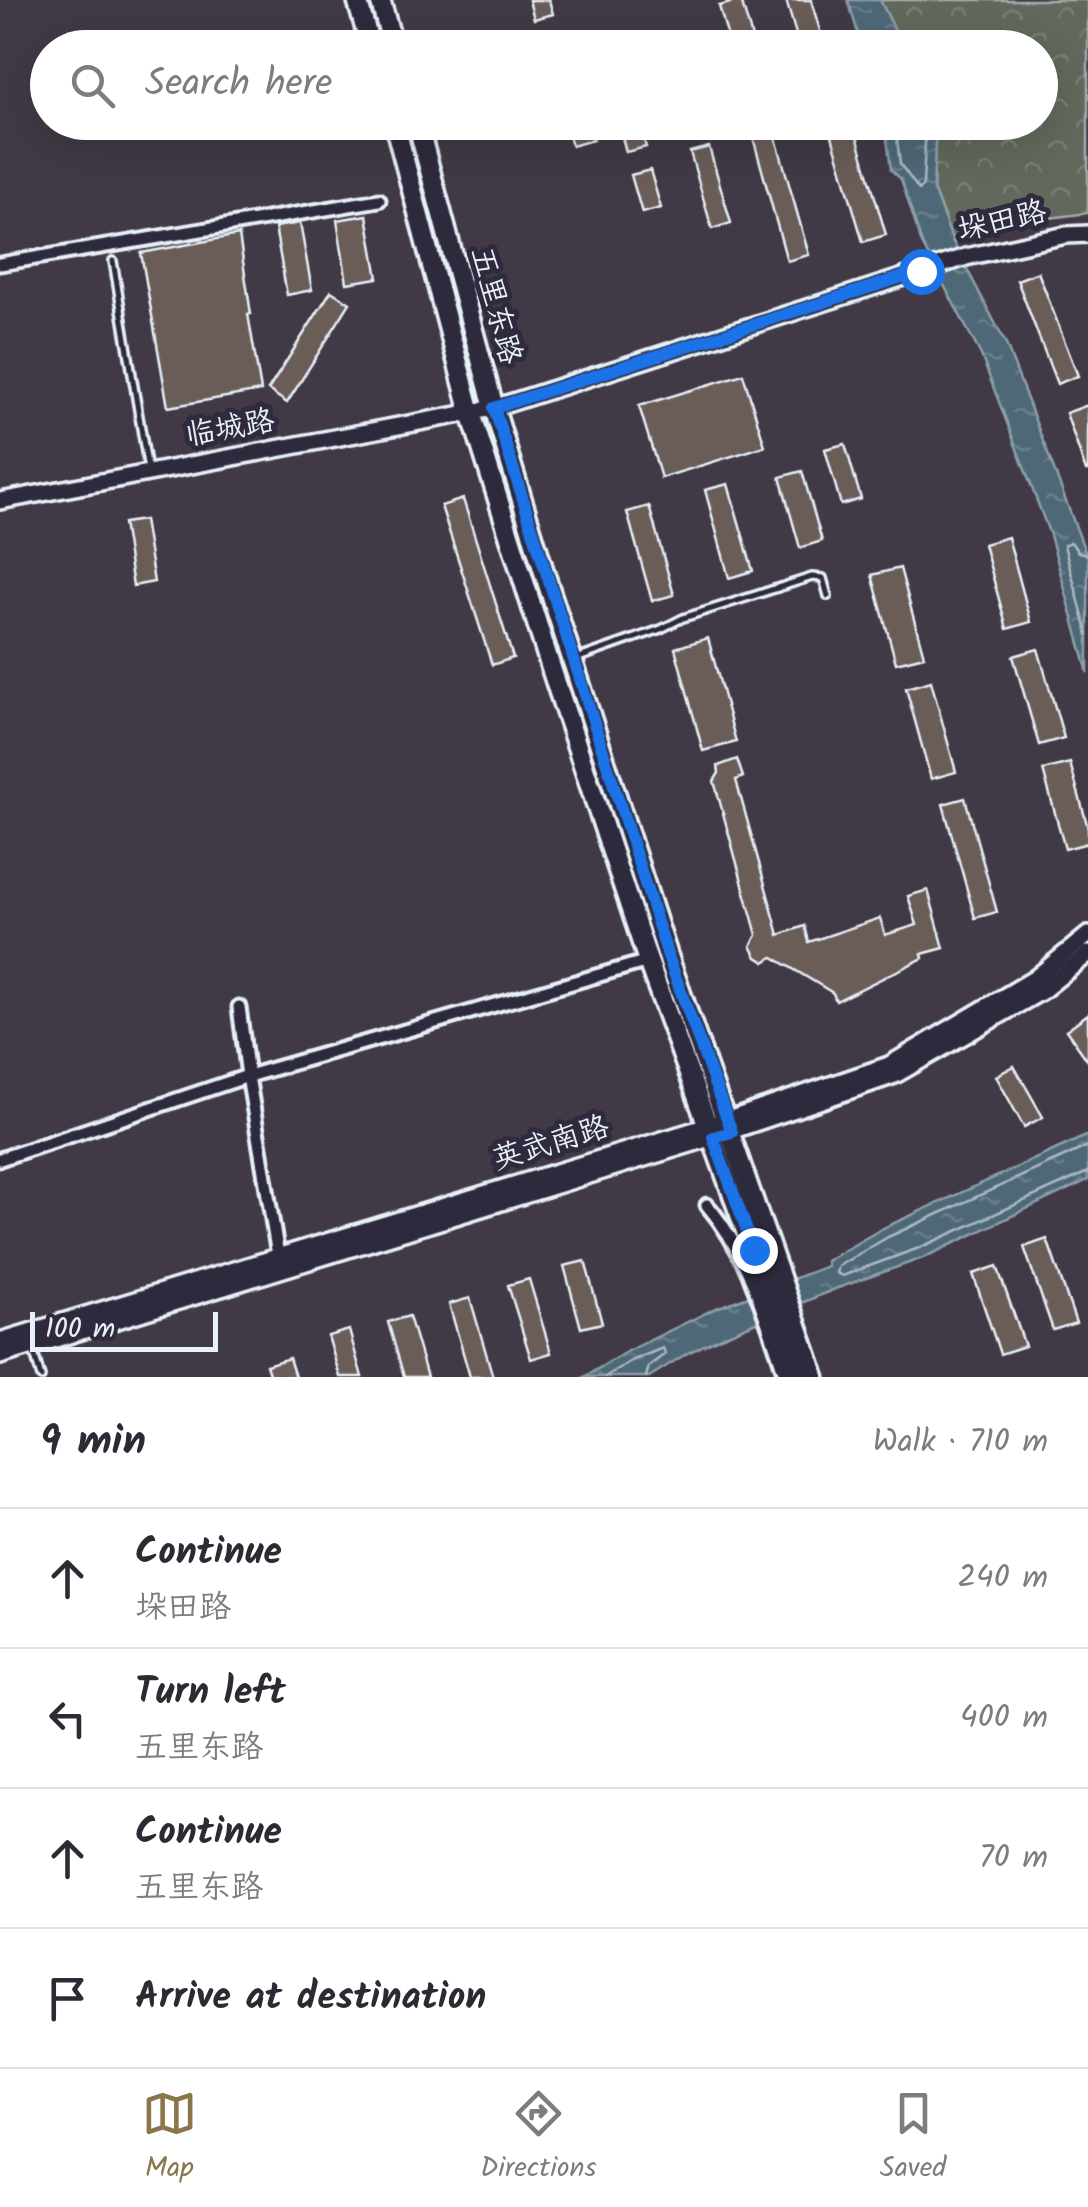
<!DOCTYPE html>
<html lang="en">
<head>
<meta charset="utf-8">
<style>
	:root { --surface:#fff; --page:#f2f2f3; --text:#2b2b33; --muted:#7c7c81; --line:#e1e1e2; --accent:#8a764a }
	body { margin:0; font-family:Kalam,"LXGW WenKai TC",sans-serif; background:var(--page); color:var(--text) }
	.scale { position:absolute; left:30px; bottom:25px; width:188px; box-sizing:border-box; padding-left:10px; border:5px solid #e8f1f8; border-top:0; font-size:28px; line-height:35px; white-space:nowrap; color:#e8f1f8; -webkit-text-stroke:8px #2f2a3d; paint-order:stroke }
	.stop { position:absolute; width:30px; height:30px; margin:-22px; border:8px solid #1a73e8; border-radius:50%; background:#fff }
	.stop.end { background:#1a73e8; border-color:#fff; box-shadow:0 2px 10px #0008 }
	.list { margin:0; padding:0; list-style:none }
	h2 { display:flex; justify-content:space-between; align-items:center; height:130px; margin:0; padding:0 40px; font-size:42px }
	h2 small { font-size:32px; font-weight:400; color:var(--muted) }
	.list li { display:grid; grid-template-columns:65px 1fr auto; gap:30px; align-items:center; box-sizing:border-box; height:140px; padding:0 40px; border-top:2px solid var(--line) }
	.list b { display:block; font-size:38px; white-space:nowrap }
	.list p { margin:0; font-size:32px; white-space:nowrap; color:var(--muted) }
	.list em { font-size:32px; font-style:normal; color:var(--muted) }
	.icon { flex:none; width:55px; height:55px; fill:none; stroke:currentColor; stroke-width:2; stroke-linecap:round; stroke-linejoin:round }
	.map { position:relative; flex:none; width:1088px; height:1377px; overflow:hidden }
	.search { position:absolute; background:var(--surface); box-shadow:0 10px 40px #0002; left:30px; right:30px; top:30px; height:110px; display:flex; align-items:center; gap:25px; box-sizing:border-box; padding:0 35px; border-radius:55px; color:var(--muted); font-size:38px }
	.sheet { height:690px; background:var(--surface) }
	nav { display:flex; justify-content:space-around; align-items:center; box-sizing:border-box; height:140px; border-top:2px solid var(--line); background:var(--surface); font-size:28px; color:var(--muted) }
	nav a { display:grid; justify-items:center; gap:5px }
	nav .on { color:var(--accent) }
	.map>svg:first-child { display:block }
	.park { fill:url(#park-crowns); stroke:#a4adaa; stroke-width:2.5 }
	.water { fill:url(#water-ripples); stroke:#8c9fab; stroke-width:2.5 }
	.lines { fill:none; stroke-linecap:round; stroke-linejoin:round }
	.shore { stroke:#abbac4; stroke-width:2.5 }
	.building { fill:#6a5d59; stroke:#e8f1f8; stroke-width:2.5 }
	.lane-casing { stroke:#e8f1f8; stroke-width:12 }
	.street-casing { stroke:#e8f1f8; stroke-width:19 }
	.secondary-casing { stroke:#e8f1f8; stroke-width:22 }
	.primary-casing { stroke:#e8f1f8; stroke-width:25 }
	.lane { stroke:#2f2a3d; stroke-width:5 }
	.street { stroke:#2f2a3d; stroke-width:11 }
	.secondary { stroke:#2f2a3d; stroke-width:15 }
	.primary { stroke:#2f2a3d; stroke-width:18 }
	.route { stroke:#1a73e8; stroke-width:12 }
	.labels { text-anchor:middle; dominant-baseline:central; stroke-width:10; stroke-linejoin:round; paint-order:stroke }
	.street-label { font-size:30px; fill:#e8f1f8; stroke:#2f2a3d }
</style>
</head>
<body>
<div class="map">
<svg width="1088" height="1377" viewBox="0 0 1088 1377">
	<defs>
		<pattern id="park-crowns" width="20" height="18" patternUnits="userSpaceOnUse" patternTransform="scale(2.5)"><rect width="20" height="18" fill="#61695c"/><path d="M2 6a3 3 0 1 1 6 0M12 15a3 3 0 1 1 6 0" fill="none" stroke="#787f74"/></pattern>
		<pattern id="water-ripples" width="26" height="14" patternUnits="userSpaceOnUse" patternTransform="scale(2.5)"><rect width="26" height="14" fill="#4f6877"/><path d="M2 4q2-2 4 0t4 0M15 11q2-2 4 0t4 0" fill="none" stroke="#687e8b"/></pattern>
	</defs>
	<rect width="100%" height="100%" fill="#413945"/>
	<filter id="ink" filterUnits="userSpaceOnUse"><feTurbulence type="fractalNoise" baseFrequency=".01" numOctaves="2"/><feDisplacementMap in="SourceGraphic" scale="20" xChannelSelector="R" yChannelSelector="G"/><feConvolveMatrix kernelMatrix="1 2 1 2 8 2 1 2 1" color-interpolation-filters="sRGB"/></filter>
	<g filter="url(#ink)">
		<polygon class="park" points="880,0 1088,0 1088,213 1019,222 953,242 933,189 936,123 1040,122 1040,48 903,47"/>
		<g class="water">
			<polygon points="848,0 880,0 903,47 862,47"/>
			<polygon points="885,123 936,123 933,189 953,242 1006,344 1088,559 1088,673 1050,535 981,355 922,244 901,179 891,170"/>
			<polygon points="1088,1135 1088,1180 923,1258 835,1289 723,1336 686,1354 649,1377 584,1377 626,1352 714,1309 827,1266 826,1261 883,1228"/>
		</g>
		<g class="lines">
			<g class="shore">
				<polyline points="895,122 900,164 919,190 923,185 926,122"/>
				<polyline points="1088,554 1078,552 1071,542 1064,545 1088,635"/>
				<polyline points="1088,1146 888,1237 838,1266 836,1273 842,1276 919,1248 1088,1172"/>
				<polyline points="605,1377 631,1361 663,1348 665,1354 649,1366 646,1377"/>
			</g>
		</g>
		<g class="building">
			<polygon points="529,0 549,0 553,14 534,19"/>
			<polygon points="741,0 755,48 731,48 719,6"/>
			<polygon points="786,0 811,0 825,48 800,48"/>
			<polygon points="565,122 588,122 593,140 572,146"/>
			<polygon points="618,122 639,122 646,147 626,152"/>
			<polygon points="828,122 853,122 886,235 863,242"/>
			<polygon points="774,131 809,255 787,261 753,137"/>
			<polygon points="709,147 731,223 712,229 690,152"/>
			<polygon points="650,170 661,208 642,213 631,175"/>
			<polygon points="367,215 378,278 347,283 337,220"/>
			<polygon points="300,223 312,290 287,295 275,227"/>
			<polygon points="239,235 251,314 248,314 261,391 168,407 141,253"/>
			<polygon points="1038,272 1078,376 1057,384 1017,280"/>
			<polygon points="331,291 350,303 287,403 268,390"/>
			<polygon points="743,374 765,446 661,478 639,406"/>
			<polygon points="1088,405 1088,471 1086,471 1066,413"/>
			<polygon points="845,444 861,499 841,505 825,449"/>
			<polygon points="802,471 822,541 800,548 780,477"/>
			<polygon points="728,484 753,571 729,578 705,490"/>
			<polygon points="463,499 513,658 492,665 441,506"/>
			<polygon points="649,506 674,595 652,601 627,512"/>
			<polygon points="144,520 154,582 133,586 123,523"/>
			<polygon points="1008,537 1031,622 1007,629 984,544"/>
			<polygon points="900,568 924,656 896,663 872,575"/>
			<polygon points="708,638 736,742 703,751 675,648"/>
			<polygon points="1038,649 1064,738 1039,745 1013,656"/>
			<polygon points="931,681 956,772 931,779 906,688"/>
			<polygon points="737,759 743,777 736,780 779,935 805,926 809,942 880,918 885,935 917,925 908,896 928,890 944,948 922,954 923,958 836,1001 833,993 773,957 765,962 757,957 751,946 757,935 714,781 719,773 718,766"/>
			<polygon points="1070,763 1088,828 1088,843 1065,849 1043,770"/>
			<polygon points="965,798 997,912 975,918 943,804"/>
			<polygon points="1088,1014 1088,1061 1066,1030"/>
			<polygon points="1014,1066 1043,1117 1024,1127 996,1076"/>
			<polygon points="1047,1239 1076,1323 1053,1330 1024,1247"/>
			<polygon points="585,1261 602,1323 581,1328 564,1266"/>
			<polygon points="997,1266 1025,1346 1000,1354 973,1274"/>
			<polygon points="529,1279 551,1353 531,1359 508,1285"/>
			<polygon points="470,1298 493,1377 470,1377 449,1304"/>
			<polygon points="409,1316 427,1377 404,1377 388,1322"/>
			<polygon points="349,1330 362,1377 340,1377 328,1336"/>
			<polygon points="289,1358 295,1377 270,1377 266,1365"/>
		</g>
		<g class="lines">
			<g class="lane-casing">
				<g id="lane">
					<polyline points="113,261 148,470"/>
					<polyline points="576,659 661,629 683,618 812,577 823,578 828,596"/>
					<polyline points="34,1353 41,1377"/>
				</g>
			</g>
			<g class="street-casing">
				<g id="street">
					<polyline points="0,264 379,200"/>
					<polyline points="239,1007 248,1076 278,1255"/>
					<polyline points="0,1159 248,1076 648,961"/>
					<path d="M707,1205c42,49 58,112 79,172"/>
				</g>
			</g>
			<g class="secondary-casing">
				<g id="secondary">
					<polyline points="0,501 494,408 966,257 1066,235 1088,234"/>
					<polyline points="0,1341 728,1120 889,1065 1034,979 1088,935"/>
					<polyline points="0,1356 713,1137 895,1075 1042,991 1088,954"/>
				</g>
			</g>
			<g class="primary-casing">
				<g id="primary">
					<polyline points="357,0 371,48"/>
					<polyline points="380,0 394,48"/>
					<polyline points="394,122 471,413 550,665 648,961 799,1377"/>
					<polyline points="417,122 494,408 544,572 668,956 815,1377"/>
				</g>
			</g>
			<use href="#lane" class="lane"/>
			<use href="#street" class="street"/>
			<use href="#secondary" class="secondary"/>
			<use href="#primary" class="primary"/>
		</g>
	</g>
	<g class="lines" filter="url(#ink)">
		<polyline class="route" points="754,1250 713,1137 732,1132 668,956 494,408 921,271"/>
	</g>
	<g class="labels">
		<g class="street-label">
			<text transform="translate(1002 222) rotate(-13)">垛田路</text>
			<text transform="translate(495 306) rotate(75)">五里东路</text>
			<text transform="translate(230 429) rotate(-10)">临城路</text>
			<text transform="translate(551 1144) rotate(-17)">英武南路</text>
		</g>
	</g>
</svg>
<div class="scale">100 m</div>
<div class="stop" style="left:921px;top:271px"></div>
<div class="stop end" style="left:754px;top:1250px"></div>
<div class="search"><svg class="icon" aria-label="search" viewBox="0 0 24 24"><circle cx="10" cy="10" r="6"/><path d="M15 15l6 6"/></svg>Search here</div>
</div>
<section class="sheet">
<h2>9 min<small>Walk · 710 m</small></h2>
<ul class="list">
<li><svg class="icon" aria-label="ahead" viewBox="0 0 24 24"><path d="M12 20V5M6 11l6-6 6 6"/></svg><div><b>Continue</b><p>垛田路</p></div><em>240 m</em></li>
<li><svg class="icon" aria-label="left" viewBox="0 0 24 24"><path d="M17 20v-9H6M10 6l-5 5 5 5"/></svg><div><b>Turn left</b><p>五里东路</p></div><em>400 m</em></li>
<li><svg class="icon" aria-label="ahead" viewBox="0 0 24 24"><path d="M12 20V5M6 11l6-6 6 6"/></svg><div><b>Continue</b><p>五里东路</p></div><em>70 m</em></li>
<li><svg class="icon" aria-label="arrive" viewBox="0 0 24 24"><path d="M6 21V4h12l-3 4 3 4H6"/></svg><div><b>Arrive at destination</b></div></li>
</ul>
</section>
<nav>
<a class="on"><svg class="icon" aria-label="map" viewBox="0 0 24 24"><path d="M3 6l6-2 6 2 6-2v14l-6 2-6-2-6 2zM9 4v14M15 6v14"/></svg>Map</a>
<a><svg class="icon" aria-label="directions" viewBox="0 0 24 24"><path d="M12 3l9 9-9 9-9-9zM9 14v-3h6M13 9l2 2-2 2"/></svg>Directions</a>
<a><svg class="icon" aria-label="saved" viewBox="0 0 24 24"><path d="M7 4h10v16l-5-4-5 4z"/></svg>Saved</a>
</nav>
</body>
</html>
